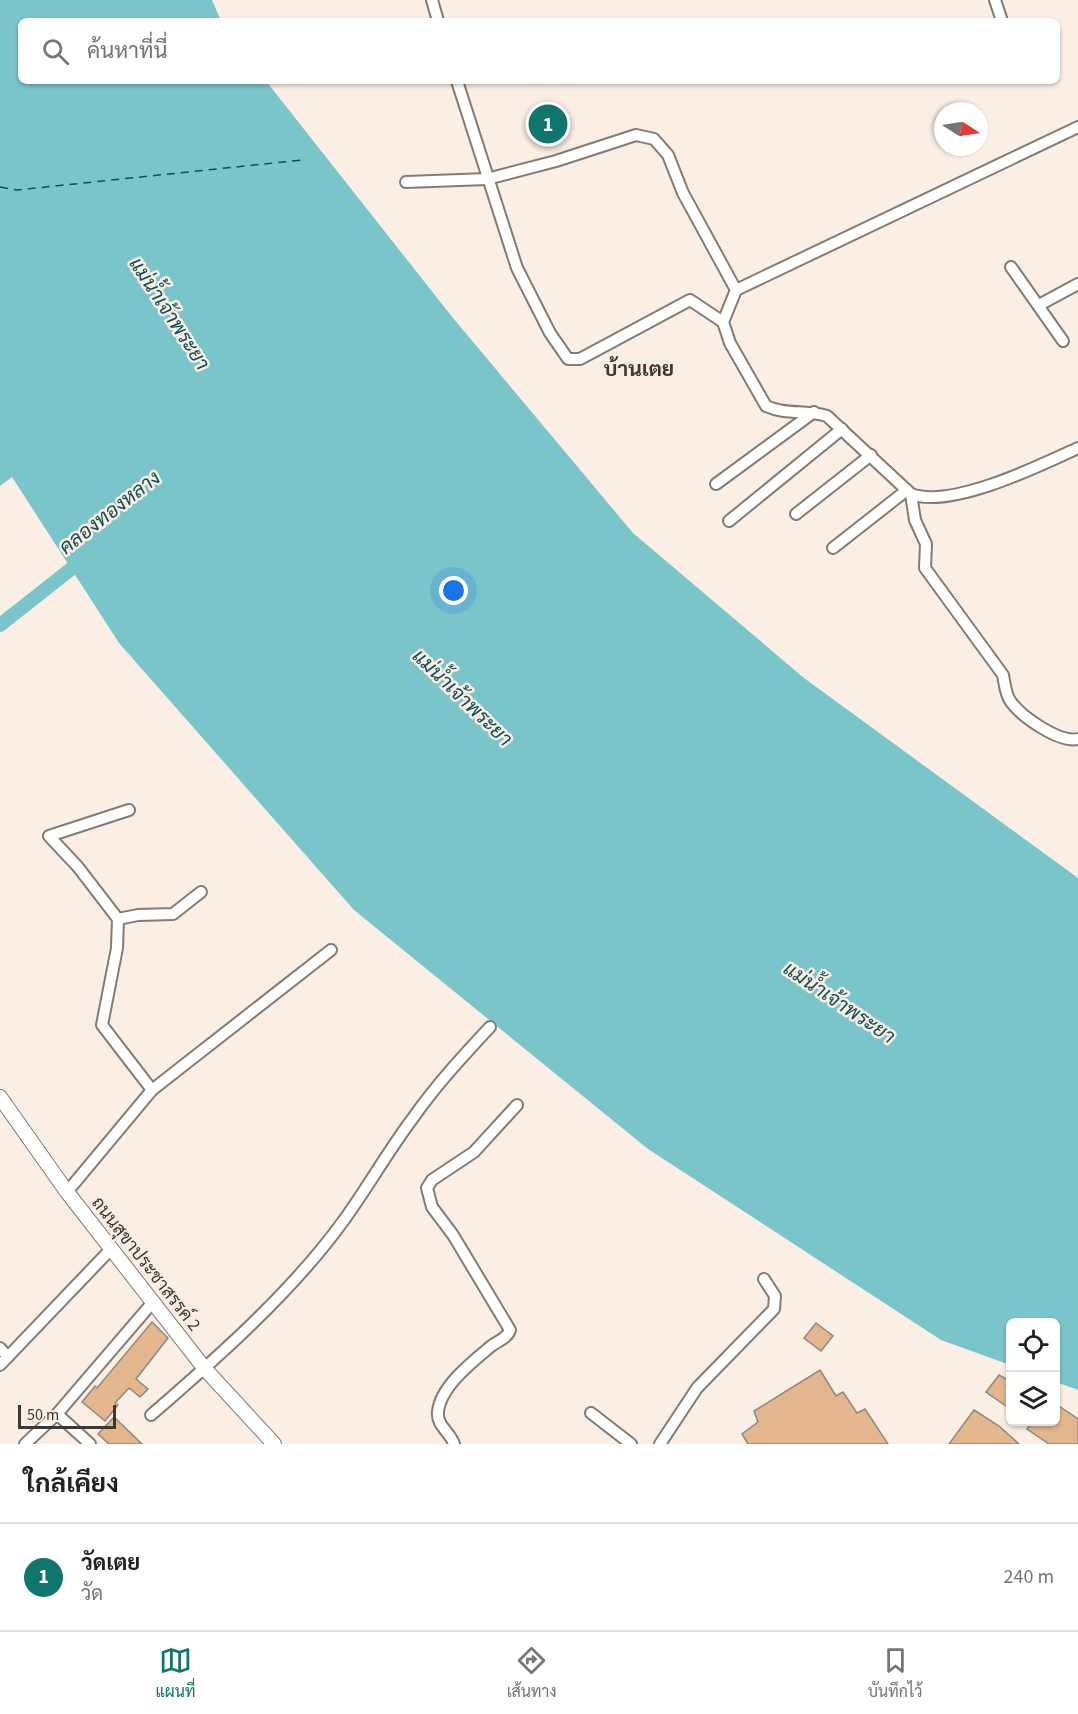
<!DOCTYPE html>
<html lang="th">
<head>
<meta charset="utf-8">
<style>
	:root { --surface:#fff; --page:#f6f6f6; --text:#202124; --muted:#757577; --line:#e0e0e0; --accent:#0f766e }
	body { margin:0; font-family:"Source Sans 3",Sarabun,sans-serif; background:var(--page); color:var(--text) }
	.controls { position:absolute; right:18px; bottom:18px; display:grid; overflow:hidden; border-radius:9px; box-shadow:0 2px 4px #0004 }
	.controls button { width:54px; height:54px; display:grid; place-items:center; padding:0; border:0; border-bottom:2px solid var(--line); background:var(--surface); color:var(--text); font:30px sans-serif }
	.compass { position:absolute; left:934px; top:102px; width:54px; height:54px; border-radius:50%; background:var(--surface); box-shadow:0 2px 4px #0004; rotate:102deg }
	.scale { position:absolute; left:18px; bottom:15px; width:98px; box-sizing:border-box; padding-left:6px; border:3px solid #3d3834; border-top:0; font-size:16px; line-height:21px; white-space:nowrap; color:#3d3834; -webkit-text-stroke:4px #fbefe5; paint-order:stroke }
	.you { position:absolute; left:454px; top:591px; width:21px; height:21px; margin:-15px; border:4px solid #fff; border-radius:50%; background:#1a73e8; box-shadow:0 0 0 9px #1a73e833 }
	.badge { display:grid; place-items:center; width:39px; height:39px; border-radius:50%; background:var(--accent); color:#fff; font-size:20px; font-weight:700 }
	.pin { position:absolute; translate:-50% -50%; border:3px solid #fff; box-shadow:0 2px 6px #0006 }
	.list { margin:0; padding:0; list-style:none }
	h2 { display:flex; justify-content:space-between; align-items:center; height:78px; margin:0; padding:0 24px; font-size:26px }
	h2 small { font-size:20px; font-weight:400; color:var(--muted) }
	.list li { display:grid; grid-template-columns:39px 1fr auto; gap:18px; align-items:center; box-sizing:border-box; height:108px; padding:0 24px; border-top:2px solid var(--line) }
	.list b { display:block; font-size:22px; white-space:nowrap }
	.list p { margin:0; font-size:20px; white-space:nowrap; color:var(--muted) }
	.list em { font-size:20px; font-style:normal; color:var(--muted) }
	.icon { flex:none; width:33px; height:33px; fill:none; stroke:currentColor; stroke-width:2; stroke-linecap:round; stroke-linejoin:round }
	.map { position:relative; flex:none; width:1078px; height:1444px; overflow:hidden }
	.search { position:absolute; background:var(--surface); box-shadow:0 2px 4px #0004; left:18px; right:18px; top:18px; height:66px; display:flex; align-items:center; gap:15px; box-sizing:border-box; padding:0 21px; border-radius:9px; color:var(--muted); font-size:22px }
	.sheet { height:186px; background:var(--surface) }
	nav { display:flex; justify-content:space-around; align-items:center; box-sizing:border-box; height:84px; border-top:2px solid var(--line); background:var(--surface); font-size:16px; color:var(--muted) }
	nav a { display:grid; justify-items:center; gap:3px }
	nav .on { color:var(--accent) }
	.map>svg:first-child { display:block }
	.water { fill:#7ac5ca }
	.lines { fill:none; stroke-linecap:round; stroke-linejoin:round }
	.canal { stroke:#7ac5ca; stroke-width:14 }
	.ferry { stroke:#0b5054; stroke-width:1.5; stroke-dasharray:8 6; stroke-linecap:butt }
	.building { fill:#e3b68e; stroke:#92877e; stroke-width:1.5 }
	.minor-casing { stroke:#857b72; stroke-width:14 }
	.tertiary-casing { stroke:#857b72; stroke-width:16 }
	.minor { stroke:#fff; stroke-width:10 }
	.tertiary { stroke:#fff; stroke-width:14 }
	.labels { text-anchor:middle; dominant-baseline:central; stroke-width:5; stroke-linejoin:round; paint-order:stroke }
	.street-label { font-size:18px; fill:#3d3834; stroke:#fbefe5 }
	.water-label { font-size:20px; font-style:italic; fill:#0b5054; stroke:#fbefe5 }
	.quarter-label { font-size:21px; font-weight:bold; fill:#3d3834; stroke:#fbefe5 }
</style>
</head>
<body>
<div class="map">
<svg width="1078" height="1444" viewBox="0 0 1078 1444">
	<rect width="100%" height="100%" fill="#fbefe5"/>
	<polygon class="water" points="0,0 212,0 221,21 21,21 21,81 266,81 453,318 633,533 804,678 1078,878 1078,1390 1056,1382 1056,1322 1010,1322 1010,1365 941,1340 648,1149 354,910 119,643 12,477 0,486"/>
	<g class="lines">
		<polyline class="canal" points="0,625 85,558"/>
		<polyline class="ferry" points="0,187 17,190 302,160"/>
	</g>
	<g class="building">
		<polygon points="152,1322 168,1338 136,1379 148,1389 140,1397 129,1388 115,1403 118,1405 105,1421 82,1402 95,1386 97,1388"/>
		<polygon points="816,1323 833,1336 821,1351 804,1338"/>
		<polygon points="820,1370 836,1396 843,1392 857,1413 865,1409 888,1444 748,1444 742,1434 758,1422 754,1411"/>
		<polygon points="999,1375 1011,1382 1011,1400 1006,1406 986,1392"/>
		<polygon points="1056,1404 1078,1419 1078,1444 1049,1444 1027,1429 1032,1422 1056,1422"/>
		<polygon points="974,1410 999,1426 1019,1444 949,1444"/>
		<polygon points="114,1417 142,1444 109,1444 98,1434"/>
	</g>
	<g class="lines">
		<g class="minor-casing">
			<g id="minor">
				<polyline points="432,0 438,21"/>
				<polyline points="995,0 1002,21"/>
				<polyline points="457,81 517,268 550,333 568,359 580,359 690,300 723,322"/>
				<polyline points="406,182 487,179 556,161 636,135 654,139 668,155 683,193 736,290 1078,127"/>
				<polyline points="1011,267 1063,341"/>
				<path d="M736,290l-13,32 7,21 36,63c19,9 41,4 61,10l84,78c40,15 128,-28 167,-46"/>
				<polyline points="1039,305 1078,284"/>
				<polyline points="716,484 814,412"/>
				<path d="M911,494l4,26 11,24 -1,24 78,107c2,9 2,19 8,27 11,15 48,41 67,37"/>
				<polyline points="796,514 871,455"/>
				<polyline points="729,521 842,429"/>
				<polyline points="833,548 907,490"/>
				<polyline points="129,810 49,836 78,867 118,919 117,948 102,1025 152,1090"/>
				<polyline points="118,919 138,915 173,914 201,892"/>
				<polyline points="67,1192 152,1090 331,950"/>
				<polyline points="0,1348 8,1357"/>
				<polyline points="0,1365 111,1249"/>
				<polyline points="591,1413 631,1444"/>
				<polyline points="57,1414 90,1444"/>
				<path d="M151,1415c67,-58 141,-123 193,-195 24,-33 44,-69 69,-102 23,-33 50,-62 77,-91"/>
				<polyline points="25,1444 57,1414 153,1302"/>
				<path d="M454,1444c-3,-11 -18,-19 -16,-32 2,-25 34,-50 52,-65 7,-6 17,-8 20,-17l-57,-95 -21,-28 -5,-19 5,-8 42,-28 43,-47"/>
				<polyline points="660,1444 697,1388 774,1309 775,1296 764,1279"/>
			</g>
		</g>
		<g class="tertiary-casing">
			<polyline id="tertiary" points="0,1097 67,1192 205,1369 274,1444"/>
		</g>
		<use href="#minor" class="minor"/>
		<use href="#tertiary" class="tertiary"/>
	</g>
	<g class="labels">
		<g class="street-label">
			<text transform="translate(146 1264) rotate(52)">ถนนสุขาประชาสรรค์ 2</text>
		</g>
		<g class="water-label">
			<text transform="translate(169 314) rotate(57)">แม่น้ำเจ้าพระยา</text>
			<text transform="translate(110 513) rotate(-38)">คลองทองหลาง</text>
			<text transform="translate(462 698) rotate(44)">แม่น้ำเจ้าพระยา</text>
			<text transform="translate(839 1003) rotate(34)">แม่น้ำเจ้าพระยา</text>
		</g>
		<g class="quarter-label">
			<text x="639" y="369">บ้านเตย</text>
		</g>
	</g>
</svg>
<div class="controls">
<button><svg class="icon" aria-label="locate" viewBox="0 0 24 24"><circle cx="12" cy="12" r="6"/><path d="M12 2v4M12 18v4M2 12h4M18 12h4"/></svg></button>
<button><svg class="icon" aria-label="layers" viewBox="0 0 24 24"><path d="M12 4l9 5-9 5-9-5zM3 14l9 5 9-5"/></svg></button>
</div>
<svg class="compass" viewBox="-18 -18 36 36"><path d="M0-13l5 13h-10z" fill="#e53935"/><path d="M0 13l5-13h-10z" fill="#757577"/></svg>
<div class="scale">50 m</div>
<div class="you"></div>
<div class="pin badge" style="left:548px;top:124px">1</div>
<div class="search"><svg class="icon" aria-label="search" viewBox="0 0 24 24"><circle cx="10" cy="10" r="6"/><path d="M15 15l6 6"/></svg>ค้นหาที่นี่</div>
</div>
<section class="sheet">
<h2>ใกล้เคียง<small></small></h2>
<ul class="list">
<li><span class="badge">1</span><div><b>วัดเตย</b><p>วัด</p></div><em>240 m</em></li>
</ul>
</section>
<nav>
<a class="on"><svg class="icon" aria-label="map" viewBox="0 0 24 24"><path d="M3 6l6-2 6 2 6-2v14l-6 2-6-2-6 2zM9 4v14M15 6v14"/></svg>แผนที่</a>
<a><svg class="icon" aria-label="directions" viewBox="0 0 24 24"><path d="M12 3l9 9-9 9-9-9zM9 14v-3h6M13 9l2 2-2 2"/></svg>เส้นทาง</a>
<a><svg class="icon" aria-label="saved" viewBox="0 0 24 24"><path d="M7 4h10v16l-5-4-5 4z"/></svg>บันทึกไว้</a>
</nav>
</body>
</html>
